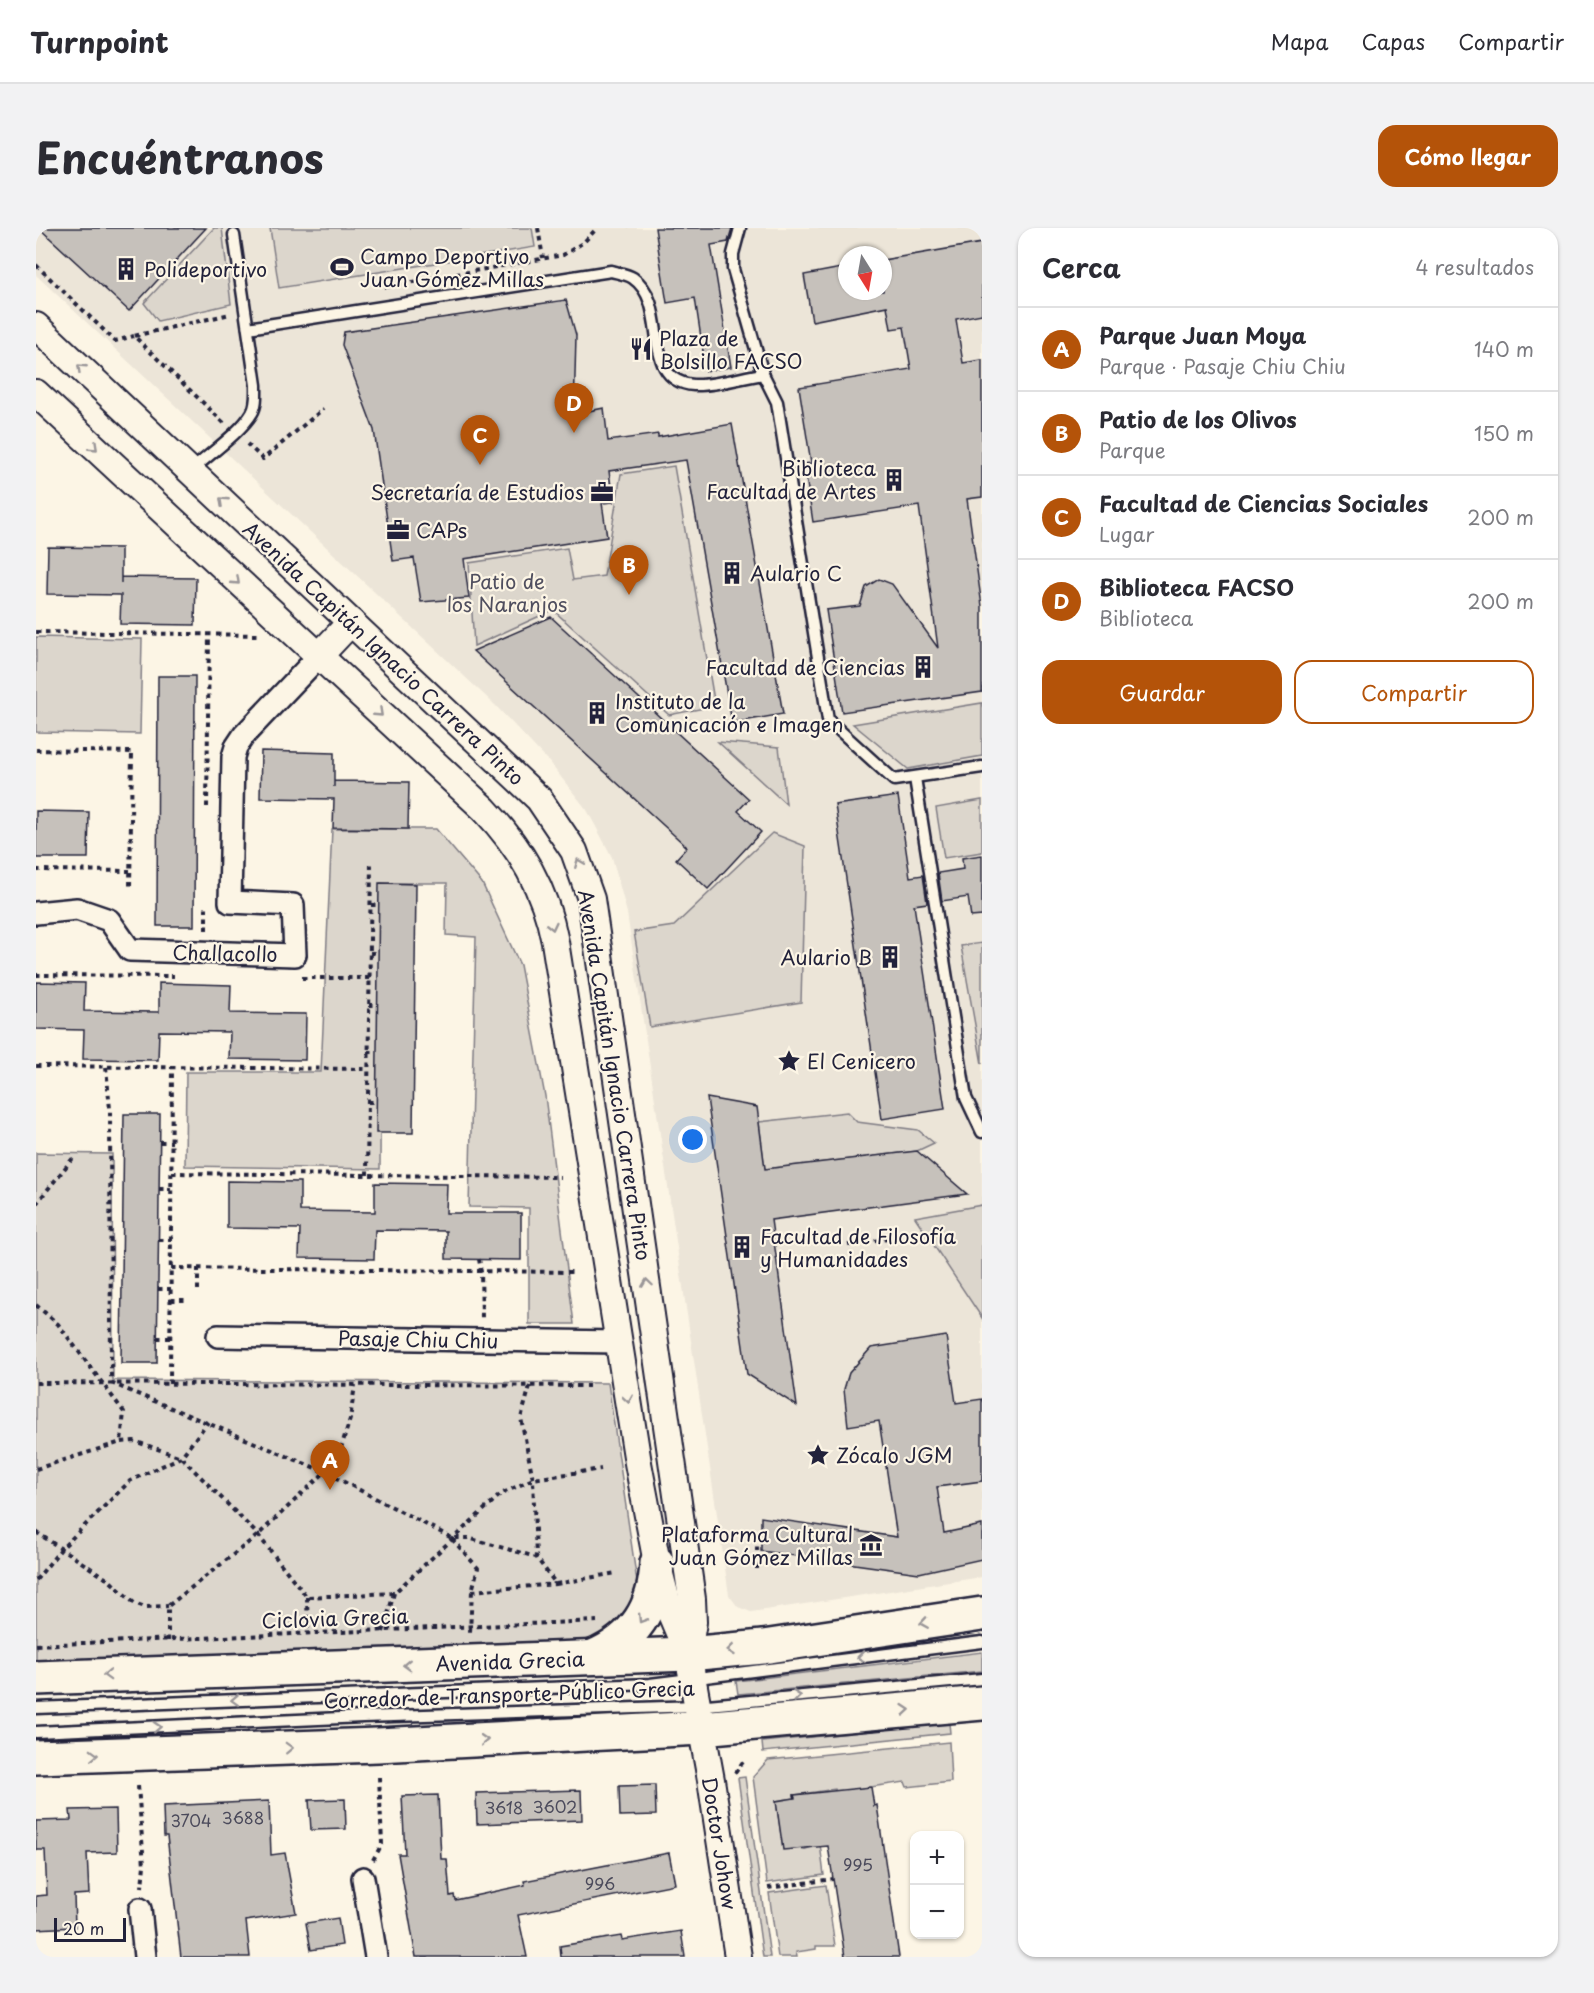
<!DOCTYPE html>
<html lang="es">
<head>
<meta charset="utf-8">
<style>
	:root { --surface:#fff; --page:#f2f2f3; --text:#2b2b33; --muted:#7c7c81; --line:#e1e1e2; --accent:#b45309 }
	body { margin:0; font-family:"Playpen Sans",sans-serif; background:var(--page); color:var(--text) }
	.controls { position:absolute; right:18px; bottom:18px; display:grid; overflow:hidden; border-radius:12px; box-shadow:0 2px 4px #0004 }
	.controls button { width:54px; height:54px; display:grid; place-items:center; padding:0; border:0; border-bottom:2px solid var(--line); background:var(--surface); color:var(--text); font:30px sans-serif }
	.compass { position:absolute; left:802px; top:18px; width:54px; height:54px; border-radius:50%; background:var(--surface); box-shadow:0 2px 4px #0004; rotate:169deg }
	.scale { position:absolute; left:18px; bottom:15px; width:72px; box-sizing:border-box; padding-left:6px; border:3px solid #22223b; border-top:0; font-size:16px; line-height:21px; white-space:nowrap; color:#22223b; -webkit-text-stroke:4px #fcf5e5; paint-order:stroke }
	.you { position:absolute; left:657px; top:912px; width:21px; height:21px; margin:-15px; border:4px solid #fff; border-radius:50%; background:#1a73e8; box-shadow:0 0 0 9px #1a73e833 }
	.badge { display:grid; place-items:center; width:39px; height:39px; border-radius:50%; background:var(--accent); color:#fff; font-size:20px; font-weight:700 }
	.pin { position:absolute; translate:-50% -50px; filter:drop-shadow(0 2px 3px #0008) }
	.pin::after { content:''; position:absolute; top:32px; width:21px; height:18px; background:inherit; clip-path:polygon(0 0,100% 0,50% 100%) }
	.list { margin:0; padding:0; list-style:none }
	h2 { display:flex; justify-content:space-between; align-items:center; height:78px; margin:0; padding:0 24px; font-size:26px }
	h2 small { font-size:20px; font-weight:400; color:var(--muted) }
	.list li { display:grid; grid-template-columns:39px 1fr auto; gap:18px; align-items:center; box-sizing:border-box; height:84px; padding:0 24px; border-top:2px solid var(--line) }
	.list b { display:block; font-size:22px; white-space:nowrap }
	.list p { margin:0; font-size:20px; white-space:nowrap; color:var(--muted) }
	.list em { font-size:20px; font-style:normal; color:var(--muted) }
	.actions { display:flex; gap:12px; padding:18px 24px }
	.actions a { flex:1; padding:14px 0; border:2px solid var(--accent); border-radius:18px; text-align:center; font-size:21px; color:var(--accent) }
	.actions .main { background:var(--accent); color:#fff }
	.map { position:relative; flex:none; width:946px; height:1729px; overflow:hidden; border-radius:18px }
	header { display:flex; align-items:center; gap:36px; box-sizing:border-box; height:84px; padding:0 30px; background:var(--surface); border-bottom:2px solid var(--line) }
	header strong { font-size:28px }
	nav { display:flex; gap:33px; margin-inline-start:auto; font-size:21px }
	.intro { display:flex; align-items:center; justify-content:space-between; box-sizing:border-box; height:144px; padding:0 36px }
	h1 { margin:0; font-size:42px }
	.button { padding:15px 27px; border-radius:18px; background:var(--accent); color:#fff; font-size:21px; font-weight:700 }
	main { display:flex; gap:36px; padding:0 36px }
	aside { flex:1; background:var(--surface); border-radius:18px; box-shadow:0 2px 4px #0004 }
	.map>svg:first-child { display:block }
	.built { fill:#ece5d8; fill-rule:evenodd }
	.green { fill:#dcd6cc; stroke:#7f7c84; stroke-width:1.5 }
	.building { fill:#c6c1bb; stroke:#22223b; stroke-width:1.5 }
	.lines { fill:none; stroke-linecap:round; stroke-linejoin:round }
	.service-casing { stroke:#22223b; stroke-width:15 }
	.minor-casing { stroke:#22223b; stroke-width:26 }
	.tertiary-casing { stroke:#22223b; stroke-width:30 }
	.primary-casing { stroke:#22223b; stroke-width:38 }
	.path { stroke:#22223b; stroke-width:4; stroke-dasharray:4.5 4.5; stroke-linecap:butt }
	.service { stroke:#fcf5e5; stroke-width:10 }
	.minor { stroke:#fcf5e5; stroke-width:21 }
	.tertiary { stroke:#fcf5e5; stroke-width:26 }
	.primary { stroke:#fcf5e5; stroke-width:33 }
	.oneway { stroke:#9a9698 }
	.labels { text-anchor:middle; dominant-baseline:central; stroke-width:4.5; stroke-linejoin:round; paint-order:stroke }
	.number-label { font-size:16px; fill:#4b4a5b }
	.poi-label { font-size:20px; fill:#22223b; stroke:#fcf5e5; text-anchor:start }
	.park-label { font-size:20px; fill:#504f5f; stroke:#fcf5e5 }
	.street-label { font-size:20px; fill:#22223b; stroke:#fcf5e5 }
</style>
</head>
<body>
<header>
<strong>Turnpoint</strong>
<nav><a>Mapa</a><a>Capas</a><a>Compartir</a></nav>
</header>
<div class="intro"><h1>Encuéntranos</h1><a class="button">Cómo llegar</a></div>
<main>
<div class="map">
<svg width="946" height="1729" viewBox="0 0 946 1729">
	<rect width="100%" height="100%" fill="#fcf5e5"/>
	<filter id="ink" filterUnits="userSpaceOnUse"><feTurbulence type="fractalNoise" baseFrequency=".0167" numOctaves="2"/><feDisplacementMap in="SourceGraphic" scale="12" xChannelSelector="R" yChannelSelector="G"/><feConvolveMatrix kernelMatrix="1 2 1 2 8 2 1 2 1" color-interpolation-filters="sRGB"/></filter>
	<g filter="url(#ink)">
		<path class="built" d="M0,0h946v1349l-231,35 -13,-5 -9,-12 -102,-682 -15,-56 -25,-47 -38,-48 -54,-57 -459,-430zM811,27h36v36h-36z"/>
		<g class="green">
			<polygon points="178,0 186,0 195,76 122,93 108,75"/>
			<polygon points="234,0 496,0 499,19 243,60"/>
			<polygon points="638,238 679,478 633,487 517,382 438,418 433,335 531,320 537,352 568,348 585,246"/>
			<polygon points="0,409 106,411 104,506 0,504"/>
			<polygon points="946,475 946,528 872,541 817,496"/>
			<polygon points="682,514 743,519 750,576"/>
			<polygon points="946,572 946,624 908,630 900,580"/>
			<polygon points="296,601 400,601 446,655 484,737 509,868 538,1096 493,1096 493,980 433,979 440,709 410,707 411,655 345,655 344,941 149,938 150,844 285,844"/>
			<polygon points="736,605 769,618 765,774 614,799 598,704 638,698"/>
			<polygon points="946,715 946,836 925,718"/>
			<polygon points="811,884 821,894 882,902 898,915 881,923 729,941 723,894"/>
			<polygon points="0,925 76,926 77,1152 572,1155 603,1368 572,1414 0,1439"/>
			<polygon points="946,977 946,1090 879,989"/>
			<polygon points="946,1424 946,1443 702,1466 700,1453"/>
			<polygon points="913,1495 914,1505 727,1524 726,1514"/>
			<polygon points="913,1514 915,1554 871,1559 869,1554 800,1564 799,1561 758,1567 759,1570 740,1573 747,1621 766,1619 767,1622 784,1616 788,1647 731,1655 717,1549 732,1532"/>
			<polygon points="709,1549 734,1729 727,1729 702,1550"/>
			<polygon points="790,1657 799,1718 780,1718 780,1721 760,1724 761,1729 742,1729 733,1665"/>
		</g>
		<g class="building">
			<polygon points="3,0 170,0 93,83"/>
			<polygon points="619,0 696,0 692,14 675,17 695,139 670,143 659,70 631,75"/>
			<polygon points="946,15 946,86 920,91 927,135 946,132 946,269 931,271 946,378 946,464 806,484 790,382 824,378 830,359 843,351 856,356 902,420 883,278 777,294 768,236 775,235 763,159 875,141 868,99 855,101 851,78 776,93 768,47 811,39 811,63 847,63 847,32"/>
			<polygon points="530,72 540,107 538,186 568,180 572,213 622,206 622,209 696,196 747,486 696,495 650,232 573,243 577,274 566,275 571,309 428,331 433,370 385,374 378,330 357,333 338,202 306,117 308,104"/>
			<polygon points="12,319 85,320 85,355 85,349 160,350 159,397 84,396 85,367 11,366"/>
			<polygon points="515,389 713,571 702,583 725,604 672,661 640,631 651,619 437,423"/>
			<polygon points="122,448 159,448 158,698 121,698"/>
			<polygon points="225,523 298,525 298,559 298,553 373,554 372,601 297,600 298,571 224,570"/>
			<polygon points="862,568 874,649 887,647 891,675 878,677 909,881 846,891 799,577"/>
			<polygon points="0,583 53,584 52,630 0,630"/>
			<polygon points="946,627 946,688 935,689 932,669 906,673 902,645 927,641 926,630"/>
			<polygon points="343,655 380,656 377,905 340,905"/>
			<polygon points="0,754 49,755 48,783 123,784 123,755 195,757 194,785 270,786 269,832 193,831 194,804 123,803 122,832 47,831 48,802 0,801"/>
			<polygon points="671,870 721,879 729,941 881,923 931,966 735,992 761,1178 711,1146"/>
			<polygon points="88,886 124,886 121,1135 85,1135"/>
			<polygon points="191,953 264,954 264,983 339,984 339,955 411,956 410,985 485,985 485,1032 410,1031 410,1003 339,1002 338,1031 263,1030 264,1001 191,1000"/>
			<polygon points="910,1108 920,1175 946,1171 946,1253 901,1259 908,1305 946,1297 946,1331 883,1345 725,1323 725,1289 861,1309 843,1193 812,1198 808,1161 813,1145 835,1120"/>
			<polygon points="619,1557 620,1587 584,1588 583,1558"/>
			<polygon points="835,1559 838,1578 841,1577 863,1729 809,1729 792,1618 747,1622 740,1573 759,1570 758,1567"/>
			<polygon points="545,1562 546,1592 441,1596 440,1565"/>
			<polygon points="402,1567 405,1631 411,1631 414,1668 418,1667 419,1672 489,1657 488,1653 633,1625 639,1656 482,1687 491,1729 380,1729 362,1626 369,1626 366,1568"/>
			<polygon points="309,1571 310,1601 275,1602 273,1572"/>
			<polygon points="233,1573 235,1627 249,1625 260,1685 210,1693 214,1729 145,1729 131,1608 128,1608 127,1578"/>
			<polygon points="80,1581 81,1624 51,1625 53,1666 38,1667 39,1699 0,1701 0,1668 11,1667 9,1622 0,1622 0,1593 35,1592 34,1582"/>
			<polygon points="302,1690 306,1717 275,1722 270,1695"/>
			<polygon points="645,1703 649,1729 525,1729 524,1718 585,1708 586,1712"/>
		</g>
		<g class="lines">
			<g class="service-casing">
				<g id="service">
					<polyline points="704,0 697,26 697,41 727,146 741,174 792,492 858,552 946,539"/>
					<path d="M212,100l363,-57c7,2 16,3 22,7 39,27 5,103 61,107 22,1 48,-8 69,-11"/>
					<path d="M155,243c17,-16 50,-39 61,-58 5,-8 4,-19 4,-28l-22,-150"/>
					<polyline points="879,550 930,870 946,904"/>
					<polyline points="0,1480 614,1456 946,1414"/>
					<polyline points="0,1504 327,1489 661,1478 946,1451"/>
				</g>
			</g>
			<g class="minor-casing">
				<g id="minor">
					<polyline points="0,685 41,681 73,692 94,722 259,727 257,677 194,674 197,529 200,519 208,507 282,429"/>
					<polyline points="182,1108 582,1114"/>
					<polyline points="327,1650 340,1729"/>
					<polyline points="104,1681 109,1729"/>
				</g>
			</g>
			<g class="tertiary-casing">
				<g id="tertiary">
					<polyline points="0,98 503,571 538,623 555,671 656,1371 657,1394 652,1424"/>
					<path d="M0,165l448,416c37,39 61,80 71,133l83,521 19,100 12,46 19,45 23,126 27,177"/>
					<polyline points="282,429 315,394"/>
				</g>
			</g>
			<g class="primary-casing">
				<g id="primary">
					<path d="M557,1429c42,-18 62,-49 64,-94"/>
					<polyline points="0,1450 652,1426 727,1419 946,1386"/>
					<polyline points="0,1529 342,1517 665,1500 946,1475"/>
				</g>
			</g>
			<g class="path">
				<polyline points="502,0 507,30"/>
				<polyline points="0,37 79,113 98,108"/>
				<polyline points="349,59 527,27 548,14 561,0"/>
				<polyline points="188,195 98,108 194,86"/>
				<polyline points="211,216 227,231 287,181"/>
				<polyline points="0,404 224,407"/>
				<polyline points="0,522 96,524 94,659"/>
				<polyline points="171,579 173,406"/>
				<polyline points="0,642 94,643"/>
				<polyline points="335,677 343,677"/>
				<polyline points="170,702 170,677"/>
				<polyline points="334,725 342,725"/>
				<polyline points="0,747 138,748"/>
				<polyline points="266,750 334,750"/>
				<polyline points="333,777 342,777"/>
				<polyline points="332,824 341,824"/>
				<polyline points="0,838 332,841"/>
				<polyline points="70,839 74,881 75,1155"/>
				<polyline points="332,874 340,874"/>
				<polyline points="124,914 136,914"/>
				<polyline points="136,945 524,949"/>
				<polyline points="331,947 335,633"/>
				<polyline points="123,961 135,961"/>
				<polyline points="0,976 37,930"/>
				<polyline points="123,1012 135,1012"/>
				<polyline points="812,1017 865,1009"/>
				<polyline points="443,1031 445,1043 446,1090"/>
				<polyline points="135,1040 537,1044"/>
				<polyline points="122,1061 135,1061"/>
				<polyline points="162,1062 162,1040"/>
				<polyline points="135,1072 151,1072"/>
				<polyline points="0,1077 22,1096 88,1184 85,1214"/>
				<polyline points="121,1110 134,1110"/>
				<polyline points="0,1155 553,1158"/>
				<polyline points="75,1155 289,1244 416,1310 432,1310 500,1329 520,1356 580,1345"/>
				<polyline points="134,1156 136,839"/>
				<polyline points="494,1158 485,1190 497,1251 500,1329"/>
				<polyline points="0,1241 85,1214 98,1213 145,1229 222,1307 271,1369 358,1365 465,1266 497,1251 565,1241"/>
				<polyline points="0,1304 74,1353 98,1375 109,1379 132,1378"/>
				<polyline points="416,1311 442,1340 436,1363 434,1404"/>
				<polyline points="721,1341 721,1316"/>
				<polyline points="0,1352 25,1321 94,1253 145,1229 172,1194"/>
				<polyline points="436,1363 520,1356"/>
				<polyline points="271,1369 272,1407"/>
				<polyline points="347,1404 358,1365"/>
				<polyline points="132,1413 132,1378 222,1307 289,1244 305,1220 314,1191 319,1157"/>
				<polyline points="0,1417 561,1393"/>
				<polyline points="699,1545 709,1531"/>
				<polyline points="102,1558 108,1637 106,1659"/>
				<polyline points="337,1632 346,1616 343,1549"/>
				<polyline points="732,1660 797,1651"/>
			</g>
			<use href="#service" class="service"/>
			<use href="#minor" class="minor"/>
			<use href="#tertiary" class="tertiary"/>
			<use href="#primary" class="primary"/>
		</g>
		<defs><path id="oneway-chevron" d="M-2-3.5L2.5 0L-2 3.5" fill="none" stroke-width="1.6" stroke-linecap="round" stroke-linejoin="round" transform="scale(1.5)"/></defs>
		<g class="oneway">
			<use href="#oneway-chevron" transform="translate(45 140) rotate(-137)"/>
			<use href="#oneway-chevron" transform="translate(58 219) rotate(43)"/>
			<use href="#oneway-chevron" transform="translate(187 273) rotate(-137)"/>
			<use href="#oneway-chevron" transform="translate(200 353) rotate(43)"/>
			<use href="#oneway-chevron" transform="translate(343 485) rotate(43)"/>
			<use href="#oneway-chevron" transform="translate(543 635) rotate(-112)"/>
			<use href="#oneway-chevron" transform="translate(516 698) rotate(77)"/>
			<use href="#oneway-chevron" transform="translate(611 1055) rotate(-98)"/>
			<use href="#oneway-chevron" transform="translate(592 1171) rotate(81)"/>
			<use href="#oneway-chevron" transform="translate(606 1391) rotate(122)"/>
			<use href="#oneway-chevron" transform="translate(888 1395) rotate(171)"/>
			<use href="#oneway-chevron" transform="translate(695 1422) rotate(174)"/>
			<use href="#oneway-chevron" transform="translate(825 1429) rotate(172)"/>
			<use href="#oneway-chevron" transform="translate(371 1437) rotate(178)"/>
			<use href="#oneway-chevron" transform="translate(71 1447) rotate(178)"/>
			<use href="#oneway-chevron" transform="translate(761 1468) rotate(-6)"/>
			<use href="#oneway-chevron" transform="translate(199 1472) rotate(178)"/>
			<use href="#oneway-chevron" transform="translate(870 1482) rotate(-5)"/>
			<use href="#oneway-chevron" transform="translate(121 1499) rotate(-3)"/>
			<use href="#oneway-chevron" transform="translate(448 1512) rotate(-3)"/>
			<use href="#oneway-chevron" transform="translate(253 1520) rotate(-2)"/>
			<use href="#oneway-chevron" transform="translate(58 1527) rotate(-2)"/>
		</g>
	</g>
	<defs>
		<g id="stadium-bare" transform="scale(1.8)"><path d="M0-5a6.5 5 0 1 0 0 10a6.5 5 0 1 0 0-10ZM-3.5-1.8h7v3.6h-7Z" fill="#22223b" stroke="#fcf5e5" stroke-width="2.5" paint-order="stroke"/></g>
		<g id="building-bare" transform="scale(1.8)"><path d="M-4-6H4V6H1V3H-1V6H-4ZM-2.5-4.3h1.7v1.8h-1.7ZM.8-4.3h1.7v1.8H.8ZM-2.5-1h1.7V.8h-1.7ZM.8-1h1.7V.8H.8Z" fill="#22223b" stroke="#fcf5e5" stroke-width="2.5" paint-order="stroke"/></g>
		<g id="restaurant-bare" transform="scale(1.8)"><path d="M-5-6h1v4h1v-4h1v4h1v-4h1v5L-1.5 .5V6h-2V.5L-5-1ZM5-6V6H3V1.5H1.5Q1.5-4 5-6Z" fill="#22223b" stroke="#fcf5e5" stroke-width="2.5" paint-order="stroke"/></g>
		<g id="office-bare" transform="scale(1.8)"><path d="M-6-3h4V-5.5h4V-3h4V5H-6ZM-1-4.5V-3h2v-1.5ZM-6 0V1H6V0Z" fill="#22223b" stroke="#fcf5e5" stroke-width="2.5" paint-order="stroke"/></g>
		<g id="sight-bare" transform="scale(1.8)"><path d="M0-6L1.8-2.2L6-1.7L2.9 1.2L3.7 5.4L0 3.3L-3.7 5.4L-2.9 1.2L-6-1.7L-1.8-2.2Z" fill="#22223b" stroke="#fcf5e5" stroke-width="2.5" paint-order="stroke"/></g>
		<g id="museum-bare" transform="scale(1.8)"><path d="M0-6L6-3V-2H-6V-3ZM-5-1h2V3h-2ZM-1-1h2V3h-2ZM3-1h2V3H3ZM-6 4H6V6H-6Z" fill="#22223b" stroke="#fcf5e5" stroke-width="2.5" paint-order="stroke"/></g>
	</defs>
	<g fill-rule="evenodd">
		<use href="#stadium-bare" x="306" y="39"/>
		<use href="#building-bare" x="90" y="41"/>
		<use href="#restaurant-bare" x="605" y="121"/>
		<use href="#building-bare" x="858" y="252"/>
		<use href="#office-bare" x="566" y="264"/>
		<use href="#office-bare" x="362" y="302"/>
		<use href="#building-bare" x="696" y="345"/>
		<use href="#building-bare" x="887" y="439"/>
		<use href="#building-bare" x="561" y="485"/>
		<use href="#building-bare" x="854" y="729"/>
		<use href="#sight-bare" x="753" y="833"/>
		<use href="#building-bare" x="706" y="1019"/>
		<use href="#sight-bare" x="782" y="1227"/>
		<use href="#museum-bare" x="835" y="1317"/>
	</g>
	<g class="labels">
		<g class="number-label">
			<text x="519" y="1578">3602</text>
			<text x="468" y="1579">3618</text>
			<text x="207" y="1589">3688</text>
			<text x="155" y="1592">3704</text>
			<text x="822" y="1636">995</text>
			<text x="564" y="1655">996</text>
		</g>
		<g class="poi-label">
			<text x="324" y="28">Campo Deportivo<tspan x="324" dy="23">Juan Gómez Millas</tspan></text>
			<text x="108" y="41">Polideportivo</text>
			<text x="623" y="110">Plaza de<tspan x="623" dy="23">Bolsillo FACSO</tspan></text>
			<text x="840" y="240" text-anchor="end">Biblioteca<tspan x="840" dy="23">Facultad de Artes</tspan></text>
			<text x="548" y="264" text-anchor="end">Secretaría de Estudios</text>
			<text x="380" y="302">CAPs</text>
			<text x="714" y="345">Aulario C</text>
			<text x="869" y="439" text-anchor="end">Facultad de Ciencias</text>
			<text x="579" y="473">Instituto de la<tspan x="579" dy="23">Comunicación e Imagen</tspan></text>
			<text x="836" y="729" text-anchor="end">Aulario B</text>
			<text x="771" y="833">El Cenicero</text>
			<text x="724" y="1008">Facultad de Filosofía<tspan x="724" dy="23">y Humanidades</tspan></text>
			<text x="800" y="1227">Zócalo JGM</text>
			<text x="817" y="1306" text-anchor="end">Plataforma Cultural<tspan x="817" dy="23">Juan Gómez Millas</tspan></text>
		</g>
		<g class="park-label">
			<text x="471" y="353">Patio de<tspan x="471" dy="23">los Naranjos</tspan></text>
		</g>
		<g class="street-label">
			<text transform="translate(348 425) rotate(43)">Avenida Capitán Ignacio Carrera Pinto</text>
			<text transform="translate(189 725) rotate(1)">Challacollo</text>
			<text transform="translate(579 847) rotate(81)">Avenida Capitán Ignacio Carrera Pinto</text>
			<text transform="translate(382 1111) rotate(1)">Pasaje Chiu Chiu</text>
			<text transform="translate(299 1390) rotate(-2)">Ciclovia Grecia</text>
			<text transform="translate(474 1433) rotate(-2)">Avenida Grecia</text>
			<text transform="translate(473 1466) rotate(-2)">Corredor de Transporte Público Grecia</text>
			<text transform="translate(684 1615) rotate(81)">Doctor Johow</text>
		</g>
	</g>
</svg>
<div class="controls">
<button>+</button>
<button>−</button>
</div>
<svg class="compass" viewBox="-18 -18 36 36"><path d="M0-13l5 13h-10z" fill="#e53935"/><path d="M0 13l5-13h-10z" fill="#7c7c81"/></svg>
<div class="scale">20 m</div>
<div class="you"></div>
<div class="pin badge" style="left:294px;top:1262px">A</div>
<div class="pin badge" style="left:593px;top:367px">B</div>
<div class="pin badge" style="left:444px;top:237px">C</div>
<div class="pin badge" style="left:538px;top:205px">D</div>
</div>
<aside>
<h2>Cerca<small>4 resultados</small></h2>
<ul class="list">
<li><span class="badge">A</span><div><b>Parque Juan Moya</b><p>Parque · Pasaje Chiu Chiu</p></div><em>140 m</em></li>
<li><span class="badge">B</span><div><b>Patio de los Olivos</b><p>Parque</p></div><em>150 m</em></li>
<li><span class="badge">C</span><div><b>Facultad de Ciencias Sociales</b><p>Lugar</p></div><em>200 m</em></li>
<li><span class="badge">D</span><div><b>Biblioteca FACSO</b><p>Biblioteca</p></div><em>200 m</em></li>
</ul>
<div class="actions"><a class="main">Guardar</a><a>Compartir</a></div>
</aside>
</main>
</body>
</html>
